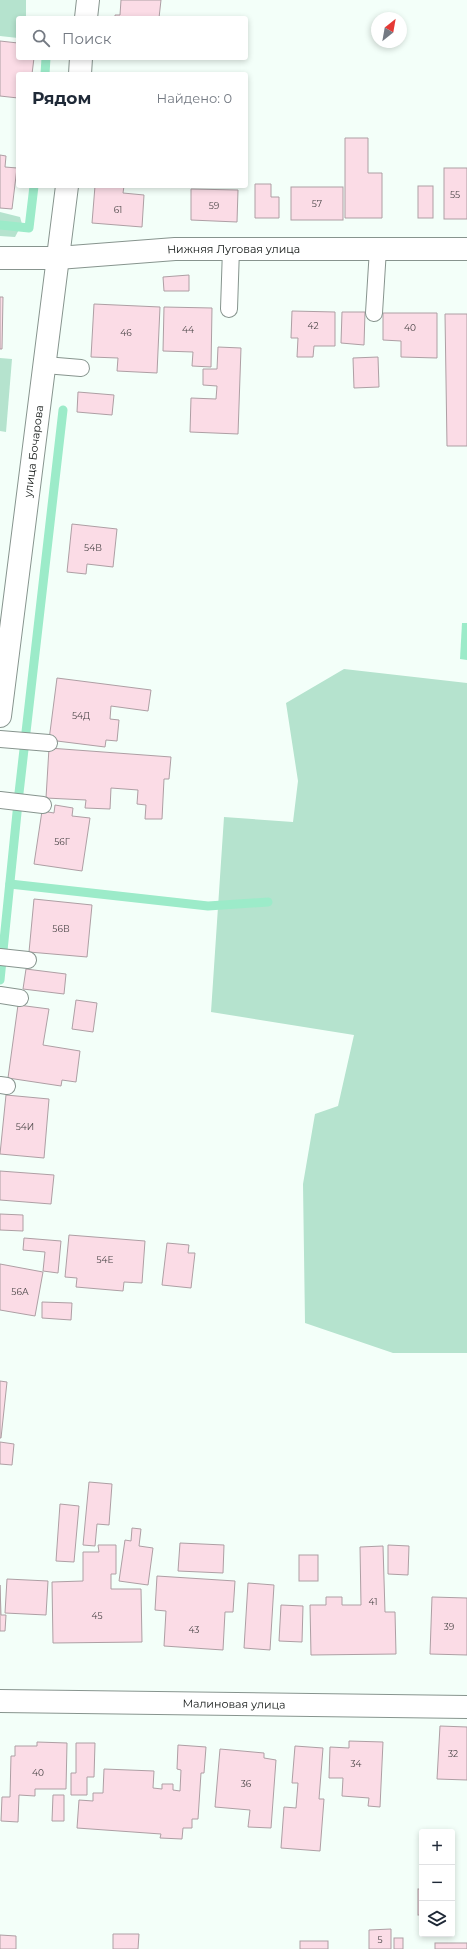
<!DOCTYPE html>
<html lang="ru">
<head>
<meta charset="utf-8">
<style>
	:root { --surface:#fff; --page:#f2f2f3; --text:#1f2937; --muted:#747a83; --line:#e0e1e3 }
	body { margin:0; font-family:Montserrat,sans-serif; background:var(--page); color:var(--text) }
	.controls { position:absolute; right:12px; bottom:12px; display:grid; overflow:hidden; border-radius:4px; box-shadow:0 2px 6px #0003 }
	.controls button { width:36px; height:36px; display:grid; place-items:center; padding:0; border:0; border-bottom:1px solid var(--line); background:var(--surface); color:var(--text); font:20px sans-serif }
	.compass { position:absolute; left:371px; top:12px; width:36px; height:36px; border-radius:50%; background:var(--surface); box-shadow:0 2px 6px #0003; rotate:31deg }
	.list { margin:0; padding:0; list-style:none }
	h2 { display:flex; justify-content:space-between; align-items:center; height:52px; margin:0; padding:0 16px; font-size:17px }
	h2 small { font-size:13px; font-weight:400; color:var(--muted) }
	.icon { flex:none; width:22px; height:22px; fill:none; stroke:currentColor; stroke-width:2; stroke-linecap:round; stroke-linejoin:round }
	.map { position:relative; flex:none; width:467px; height:1949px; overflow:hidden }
	.search { position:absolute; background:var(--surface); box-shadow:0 2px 6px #0003; left:16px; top:16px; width:232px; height:44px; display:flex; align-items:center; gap:10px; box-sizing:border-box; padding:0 14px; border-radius:4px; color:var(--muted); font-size:15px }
	.panel { position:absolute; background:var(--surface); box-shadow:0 2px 6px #0003; left:16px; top:72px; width:232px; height:116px; border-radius:4px }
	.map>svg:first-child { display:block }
	.green { fill:#b5e3ce }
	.water { fill:#9cebc9 }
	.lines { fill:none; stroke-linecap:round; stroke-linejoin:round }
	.stream { stroke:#9cebc9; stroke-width:9 }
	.building { fill:#fbdce6; stroke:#ae9fa4 }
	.lane-casing { stroke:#87948e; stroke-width:18 }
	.street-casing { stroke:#87948e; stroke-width:24 }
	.lane { stroke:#fff; stroke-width:16 }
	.street { stroke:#fff; stroke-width:22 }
	.labels { text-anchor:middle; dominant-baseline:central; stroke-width:3; stroke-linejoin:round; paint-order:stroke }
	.number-label { font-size:9px; fill:#4b4748 }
	.street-label { font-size:11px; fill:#101513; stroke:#f3fff9 }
</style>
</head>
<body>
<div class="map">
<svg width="467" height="1949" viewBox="0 0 467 1949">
	<rect width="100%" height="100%" fill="#f3fff9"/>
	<g class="green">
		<polygon points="0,0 26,0 26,18 18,18 18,38 0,36"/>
		<polygon points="0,212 20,217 22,224 15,237 0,236"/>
		<polygon points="0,358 12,359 6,432 0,431"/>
		<polygon points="344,669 467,683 467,1353 393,1353 305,1323 303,1184 315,1114 338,1106 354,1035 211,1012 224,817 293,822 298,781 286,703"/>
	</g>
	<polygon class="water" points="462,623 467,623 467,660 460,659"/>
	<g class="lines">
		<g class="stream">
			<polyline points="45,74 46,58"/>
			<polyline points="0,225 29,228 34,186"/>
			<polyline points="10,884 208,906 268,902"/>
			<polyline points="0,980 19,793 63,410"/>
		</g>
	</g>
	<g class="building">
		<polygon points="121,0 161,0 159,18 115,18 115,15 120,15"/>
		<polygon points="0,41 18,43 18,58 34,58 32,74 18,74 18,98 0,96"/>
		<polygon points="345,138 368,138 368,173 382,173 382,218 345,218"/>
		<polygon points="0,155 6,156 5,167 17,168 12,209 0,208"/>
		<rect x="444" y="168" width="23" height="51"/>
		<polygon points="255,184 271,184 271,197 279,197 279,218 255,218"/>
		<polygon points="95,186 124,186 123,193 144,195 142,227 92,223"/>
		<rect x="418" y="186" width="15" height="32"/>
		<rect x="291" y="187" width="52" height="33"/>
		<polygon points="191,189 238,190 237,222 191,220"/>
		<polygon points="189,275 189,291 164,291 163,277"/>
		<polygon points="0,297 3,297 2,349 0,349"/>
		<polygon points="94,304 160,307 157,373 117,371 118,358 91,357"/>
		<polygon points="164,307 212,308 211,367 192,366 193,352 163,351"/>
		<polygon points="292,311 335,312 335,346 314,346 313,357 297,357 298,338 291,338"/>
		<polygon points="342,312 365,312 364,345 341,343"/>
		<polygon points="383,313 437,313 437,358 401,357 401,341 383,340"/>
		<polygon points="445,314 467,314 467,446 447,446"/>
		<polygon points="218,347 241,348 238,434 190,432 191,398 216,399 217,386 203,385 203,369 217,369"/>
		<polygon points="378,357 379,387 354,388 353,358"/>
		<polygon points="78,392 114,395 112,415 77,412"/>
		<polygon points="72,524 117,529 113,567 87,564 86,574 67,572"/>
		<polygon points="57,678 151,690 148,711 111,706 110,719 119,720 117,741 106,740 105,747 49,740"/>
		<polygon points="49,748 171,757 169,779 164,779 162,819 145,819 146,805 137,804 138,790 111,788 110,809 85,808 86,800 46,798"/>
		<polygon points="55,805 73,808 72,816 90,818 82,871 34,864 42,811 54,813"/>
		<polygon points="34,899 92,905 87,957 29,952"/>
		<polygon points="26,969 66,974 64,994 23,989"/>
		<polygon points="76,1000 97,1003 93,1032 72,1029"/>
		<polygon points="18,1005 49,1009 43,1045 80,1051 76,1082 62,1080 61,1086 8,1078"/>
		<polygon points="6,1095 49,1099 44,1158 0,1154"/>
		<polygon points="0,1171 54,1175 51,1204 0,1200"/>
		<polygon points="0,1214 23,1215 23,1231 0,1230"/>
		<polygon points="69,1235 145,1241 142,1283 124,1282 123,1291 76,1287 77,1278 65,1277"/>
		<polygon points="24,1238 61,1241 58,1273 43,1271 45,1252 23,1250"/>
		<polygon points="167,1243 189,1245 188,1253 195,1253 191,1288 162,1285"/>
		<polygon points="0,1264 43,1272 35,1316 0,1310"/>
		<polygon points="42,1302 72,1303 71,1320 42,1318"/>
		<polygon points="0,1381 7,1382 1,1438 0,1438"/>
		<polygon points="0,1442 14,1444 12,1465 0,1464"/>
		<polygon points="89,1482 112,1484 109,1525 97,1524 95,1546 83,1545"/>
		<polygon points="60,1504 79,1506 74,1562 56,1561"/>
		<polygon points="132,1528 141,1529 139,1546 153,1548 148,1585 119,1581 125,1540 131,1541"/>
		<polygon points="180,1543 224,1545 223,1573 178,1571"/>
		<polygon points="98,1545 116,1545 116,1574 111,1574 111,1589 141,1589 142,1642 53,1643 52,1582 83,1581 83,1552 99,1552"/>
		<polygon points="388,1545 409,1546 408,1575 388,1574"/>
		<polygon points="383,1546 385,1612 395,1612 396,1654 311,1655 310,1605 326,1605 326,1597 342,1597 342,1605 361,1605 360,1547"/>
		<rect x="299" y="1555" width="19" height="26"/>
		<polygon points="157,1576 235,1581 233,1612 225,1612 223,1650 164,1646 166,1611 155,1610"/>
		<polygon points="7,1579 48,1581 46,1615 5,1613"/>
		<polygon points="248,1583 274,1585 270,1650 244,1648"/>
		<polygon points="0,1585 1,1615 6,1615 5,1631 0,1631"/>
		<polygon points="432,1597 467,1598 467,1655 430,1654"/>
		<polygon points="281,1605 303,1606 302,1642 279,1641"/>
		<polygon points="440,1726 467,1727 467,1780 437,1779"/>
		<polygon points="349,1741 383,1742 380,1807 368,1806 369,1798 342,1796 343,1778 329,1778 330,1747 349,1748"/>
		<polygon points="37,1742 67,1743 66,1789 35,1789 35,1796 19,1795 18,1822 1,1821 2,1797 10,1797 11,1756 15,1756 15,1746 37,1746"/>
		<polygon points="76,1743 95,1743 94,1777 87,1777 87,1795 71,1795 71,1773 76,1773"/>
		<polygon points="178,1745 206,1747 204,1773 201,1773 198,1819 192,1819 192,1828 183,1828 182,1839 160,1838 161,1834 77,1828 79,1800 93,1801 93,1793 103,1793 104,1769 154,1771 153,1788 162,1789 162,1784 173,1784 173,1790 180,1791 181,1770 177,1769"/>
		<polygon points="295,1746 323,1748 319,1799 324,1799 320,1851 281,1848 284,1807 296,1808 298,1783 292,1783"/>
		<polygon points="220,1749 264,1753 264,1758 276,1760 271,1828 248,1827 250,1810 215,1807"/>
		<polygon points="53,1795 64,1795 64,1821 52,1821"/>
		<rect x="418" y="1889" width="4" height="26"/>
		<polygon points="391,1929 391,1949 369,1949 369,1930"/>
		<polygon points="113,1934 139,1934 138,1949 113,1949"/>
		<polygon points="0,1935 16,1936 16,1949 0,1949"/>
		<rect x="394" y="1938" width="9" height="11"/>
		<rect x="300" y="1941" width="28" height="8"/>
		<rect x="435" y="1943" width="32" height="6"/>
	</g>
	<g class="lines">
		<g class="lane-casing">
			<g id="lane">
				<polyline points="229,309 231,249"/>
				<polyline points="374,313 378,249"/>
				<polyline points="45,365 81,368"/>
				<polyline points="0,739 49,743"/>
				<polyline points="0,800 43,805"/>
				<polyline points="0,957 28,960"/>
				<polyline points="0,995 20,998"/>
				<polyline points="0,1085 7,1086"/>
			</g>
		</g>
		<g class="street-casing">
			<g id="street">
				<polyline points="86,18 88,0"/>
				<polyline points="80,74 81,58"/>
				<path id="s1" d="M0,258h58l117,-9h292"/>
				<path id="s2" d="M0,716l67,-530"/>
				<path id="s3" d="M0,1701l467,6"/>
			</g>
		</g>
		<use href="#lane" class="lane"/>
		<use href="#street" class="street"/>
	</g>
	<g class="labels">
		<g class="number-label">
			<text x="455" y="194">55</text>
			<text x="317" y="203">57</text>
			<text x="214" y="205">59</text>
			<text x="118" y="209">61</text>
			<text x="313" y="325">42</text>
			<text x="410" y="327">40</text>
			<text x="188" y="329">44</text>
			<text x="126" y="332">46</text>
			<text x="93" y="547">54В</text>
			<text x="81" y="715">54Д</text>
			<text x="62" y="841">56Г</text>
			<text x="61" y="928">56В</text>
			<text x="25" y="1126">54И</text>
			<text x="105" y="1259">54Е</text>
			<text x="20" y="1291">56А</text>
			<text x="373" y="1601">41</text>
			<text x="97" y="1615">45</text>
			<text x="449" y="1626">39</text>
			<text x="194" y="1629">43</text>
			<text x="453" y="1753">32</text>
			<text x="356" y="1763">34</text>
			<text x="38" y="1772">40</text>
			<text x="246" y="1783">36</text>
			<text x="380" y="1939">5</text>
		</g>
		<g class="street-label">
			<text stroke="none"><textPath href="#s1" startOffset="234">Нижняя Луговая улица</textPath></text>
			<text stroke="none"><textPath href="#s2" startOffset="267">улица Бочарова</textPath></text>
			<text stroke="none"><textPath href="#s3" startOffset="234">Малиновая улица</textPath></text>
		</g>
	</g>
</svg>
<div class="controls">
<button>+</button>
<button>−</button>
<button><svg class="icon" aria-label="layers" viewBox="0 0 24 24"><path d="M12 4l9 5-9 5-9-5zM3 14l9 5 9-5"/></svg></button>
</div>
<svg class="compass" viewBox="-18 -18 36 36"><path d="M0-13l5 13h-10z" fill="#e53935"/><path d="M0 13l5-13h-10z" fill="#747a83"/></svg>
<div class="search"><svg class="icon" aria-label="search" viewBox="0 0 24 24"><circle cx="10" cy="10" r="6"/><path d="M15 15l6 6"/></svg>Поиск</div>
<section class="panel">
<h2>Рядом<small>Найдено: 0</small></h2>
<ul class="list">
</ul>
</section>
</div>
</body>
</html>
